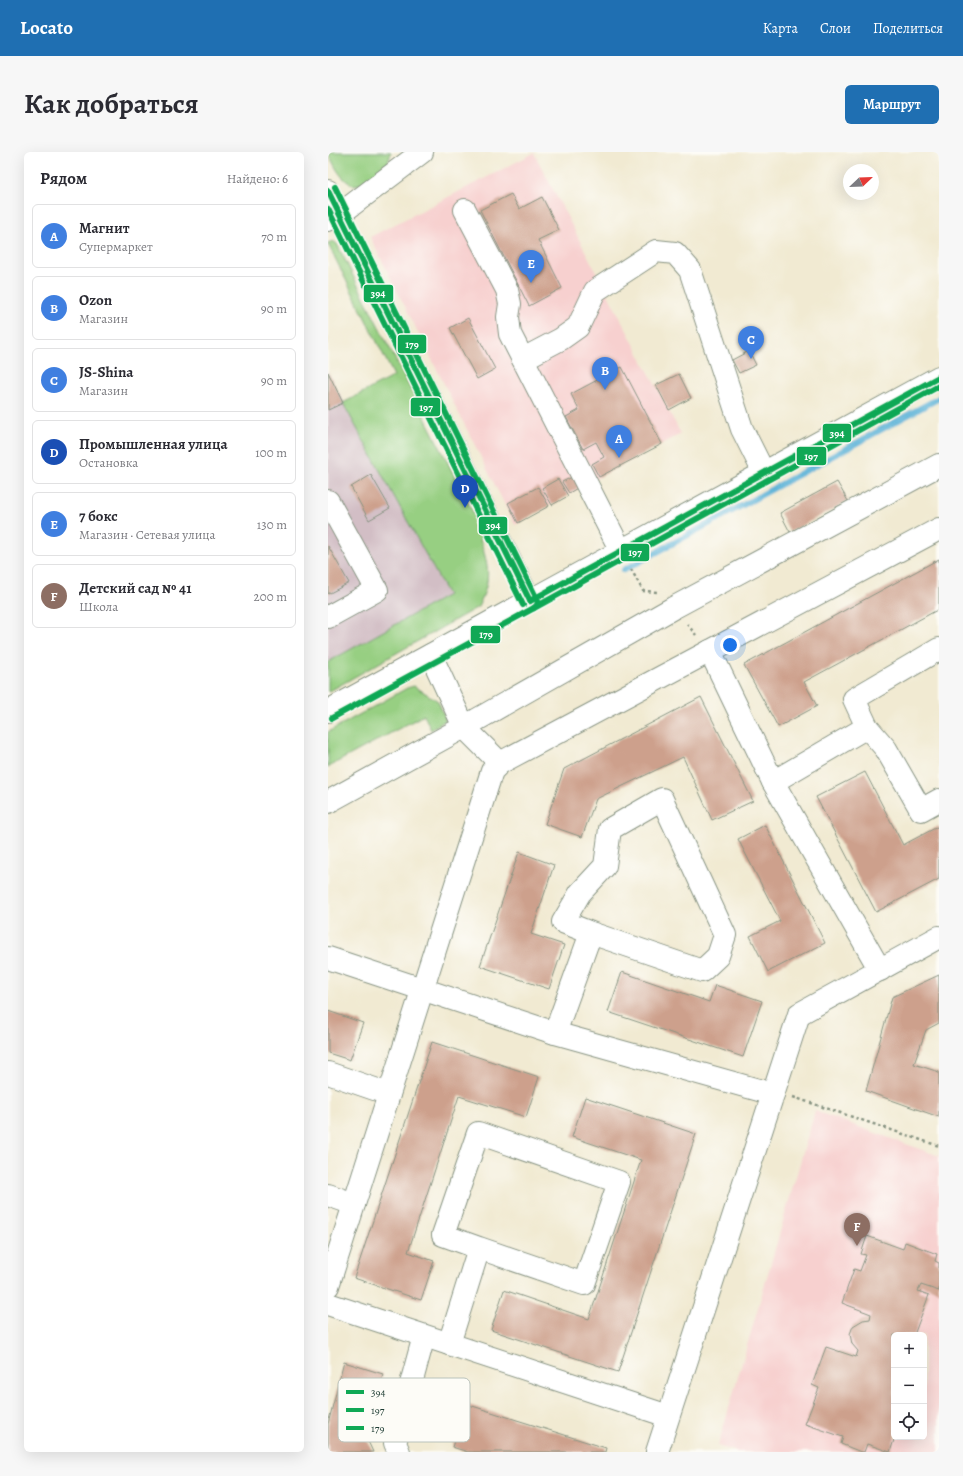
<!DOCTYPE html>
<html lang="ru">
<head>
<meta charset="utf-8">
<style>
	:root { --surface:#fff; --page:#f7f7f7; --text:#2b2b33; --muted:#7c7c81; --line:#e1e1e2; --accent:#1f6fb2 }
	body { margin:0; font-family:Alegreya,serif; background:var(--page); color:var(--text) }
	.controls { position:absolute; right:12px; bottom:12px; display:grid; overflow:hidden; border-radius:6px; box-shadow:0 4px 16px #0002 }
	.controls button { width:36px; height:36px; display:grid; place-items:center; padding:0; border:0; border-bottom:1px solid var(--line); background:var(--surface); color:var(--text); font:20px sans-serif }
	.compass { position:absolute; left:515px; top:12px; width:36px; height:36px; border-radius:50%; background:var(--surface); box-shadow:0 4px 16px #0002; rotate:67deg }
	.you { position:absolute; left:402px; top:493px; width:14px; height:14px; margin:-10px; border:3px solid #fff; border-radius:50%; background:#1a73e8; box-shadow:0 0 0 6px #1a73e833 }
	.badge { display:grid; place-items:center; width:26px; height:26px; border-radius:50%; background:var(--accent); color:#fff; font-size:13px; font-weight:700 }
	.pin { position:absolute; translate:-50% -33px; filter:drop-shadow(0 1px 2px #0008) }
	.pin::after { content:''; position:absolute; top:21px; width:14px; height:12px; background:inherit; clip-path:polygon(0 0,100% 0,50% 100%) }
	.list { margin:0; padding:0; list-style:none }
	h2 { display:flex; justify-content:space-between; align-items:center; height:52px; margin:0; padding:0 16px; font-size:17px }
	h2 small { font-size:13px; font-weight:400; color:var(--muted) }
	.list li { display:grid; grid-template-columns:26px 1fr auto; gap:12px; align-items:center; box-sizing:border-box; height:64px; margin:0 8px 8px; padding:0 8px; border:1px solid var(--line); border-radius:6px }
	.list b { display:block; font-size:15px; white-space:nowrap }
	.list p { margin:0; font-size:13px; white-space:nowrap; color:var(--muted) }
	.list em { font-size:13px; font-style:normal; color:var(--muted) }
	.icon { flex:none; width:22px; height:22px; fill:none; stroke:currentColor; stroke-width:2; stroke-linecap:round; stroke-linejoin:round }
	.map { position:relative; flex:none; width:611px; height:1300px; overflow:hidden; border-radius:6px }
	header { display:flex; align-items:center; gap:24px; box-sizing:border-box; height:56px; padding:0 20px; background:var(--accent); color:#fff }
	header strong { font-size:19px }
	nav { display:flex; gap:22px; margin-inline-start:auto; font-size:14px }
	.intro { display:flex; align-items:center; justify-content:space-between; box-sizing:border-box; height:96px; padding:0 24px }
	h1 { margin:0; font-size:28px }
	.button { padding:10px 18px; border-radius:6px; background:var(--accent); color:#fff; font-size:14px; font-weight:700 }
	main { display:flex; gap:24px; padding:0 24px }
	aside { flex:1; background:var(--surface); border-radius:6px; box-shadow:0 4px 16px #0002 }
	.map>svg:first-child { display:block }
	.built { fill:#f7d0cf; fill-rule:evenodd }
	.industrial { fill:#d2bec5 }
	.green { fill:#97cf82; stroke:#5b865b }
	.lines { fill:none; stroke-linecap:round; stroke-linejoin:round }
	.stream { stroke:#5bb2d7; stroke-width:6 }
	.building { fill:#cda08c }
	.minor-casing { stroke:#889483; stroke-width:24 }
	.path { stroke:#889483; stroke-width:2.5; stroke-dasharray:3 3; stroke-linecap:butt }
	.minor { stroke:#fff; stroke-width:22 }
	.bus-1-casing { stroke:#fdfcf7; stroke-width:9 }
	.bus-2-casing { stroke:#fdfcf7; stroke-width:9 }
	.bus-3-casing { stroke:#fdfcf7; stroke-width:9 }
	.bus-1 { stroke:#10a855; stroke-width:6 }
	.bus-2 { stroke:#10a855; stroke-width:6 }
	.bus-3 { stroke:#10a855; stroke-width:6 }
	.key { fill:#fdfcf7; stroke:#bac3bc; stroke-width:1 }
	.key-label { font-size:11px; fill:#1f3d34 }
	.line-badge { stroke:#fdfcf7; stroke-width:1.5 }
	.badge-label { font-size:11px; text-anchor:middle; font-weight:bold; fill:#fff }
</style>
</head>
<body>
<header>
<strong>Locato</strong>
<nav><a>Карта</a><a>Слои</a><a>Поделиться</a></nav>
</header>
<div class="intro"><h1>Как добраться</h1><a class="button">Маршрут</a></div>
<main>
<aside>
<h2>Рядом<small>Найдено: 6</small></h2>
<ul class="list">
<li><span class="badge" style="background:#3f7fe0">A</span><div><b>Магнит</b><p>Супермаркет</p></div><em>70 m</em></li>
<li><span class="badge" style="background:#3f7fe0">B</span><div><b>Ozon</b><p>Магазин</p></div><em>90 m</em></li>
<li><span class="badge" style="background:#3f7fe0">C</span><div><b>JS-Shina</b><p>Магазин</p></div><em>90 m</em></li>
<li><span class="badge" style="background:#1a4fb4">D</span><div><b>Промышленная улица</b><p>Остановка</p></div><em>100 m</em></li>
<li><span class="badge" style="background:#3f7fe0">E</span><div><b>7 бокс</b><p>Магазин · Сетевая улица</p></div><em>130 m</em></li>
<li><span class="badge" style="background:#8d6e63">F</span><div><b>Детский сад № 41</b><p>Школа</p></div><em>200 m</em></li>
</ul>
</aside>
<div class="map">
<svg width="611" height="1300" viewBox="0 0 611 1300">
	<rect width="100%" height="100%" fill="#fdfcf7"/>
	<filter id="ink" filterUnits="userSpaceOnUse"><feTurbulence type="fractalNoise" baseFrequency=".025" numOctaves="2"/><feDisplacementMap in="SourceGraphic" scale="8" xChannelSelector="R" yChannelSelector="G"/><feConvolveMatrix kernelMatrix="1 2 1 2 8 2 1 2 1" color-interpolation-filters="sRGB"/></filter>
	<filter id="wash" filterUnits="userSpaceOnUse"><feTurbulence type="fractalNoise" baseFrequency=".012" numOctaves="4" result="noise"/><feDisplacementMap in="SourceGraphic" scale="16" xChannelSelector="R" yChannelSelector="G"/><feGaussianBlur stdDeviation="0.9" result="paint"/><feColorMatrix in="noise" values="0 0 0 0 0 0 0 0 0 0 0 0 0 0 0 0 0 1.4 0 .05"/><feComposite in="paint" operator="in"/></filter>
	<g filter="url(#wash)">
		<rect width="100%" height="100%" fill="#f1ead2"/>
		<g class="built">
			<polygon points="206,1 353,282 271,325 187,373 42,85"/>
			<path d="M487,959l124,45v296h-202l-19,-6zM566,1183h30v102h-30z"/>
		</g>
		<polygon class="industrial" points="0,220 120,444 0,510"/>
		<g class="green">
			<path d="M0,0h63c-1,6 -4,15 -9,20 -5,5 -24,16 -31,12 -12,-7 -17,-19 -23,-32z"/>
			<path d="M5,89l4,3 148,292 -5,3c9,29 12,40 -2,68l-150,85v-30l120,-67 -105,-192 51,-27 -65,-130 -1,-3z"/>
			<polygon points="86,534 110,549 118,568 103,578 96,563 0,615 0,580 79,536"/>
		</g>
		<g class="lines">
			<polyline class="stream" points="296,418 611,246"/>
		</g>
		<g id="blocks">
			<g class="building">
				<polygon points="183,42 191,57 214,45 231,78 210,88 234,136 201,154 152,58"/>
				<polygon points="140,166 167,217 149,227 122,176"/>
				<polygon points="421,199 428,213 411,221 404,208"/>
				<polygon points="294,215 334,292 271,325 264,312 276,305 268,290 255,297 238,265 251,258 243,242"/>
				<polygon points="0,220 15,251 0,258"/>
				<polygon points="351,222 363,246 341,258 328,233"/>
				<polygon points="250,322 256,332 241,341 234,330"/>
				<polygon points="43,323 62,356 41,368 23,335"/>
				<polygon points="230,327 240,344 224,353 214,336"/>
				<polygon points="509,330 520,349 462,380 452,361"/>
				<polygon points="210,335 221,354 190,371 180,351"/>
				<polygon points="0,394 21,431 0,442"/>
				<polygon points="611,407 611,457 476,530 489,554 450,575 416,513"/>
				<polygon points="373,545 425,649 384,668 355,605 268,647 254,685 217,672 236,617"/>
				<polygon points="537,620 575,693 611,674 611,727 548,760 488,645"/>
				<polygon points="437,673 497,791 440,820 422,784 452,769 410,687"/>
				<polygon points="191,700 226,713 203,782 236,793 221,837 152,814"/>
				<polygon points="294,820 381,850 387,833 434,849 415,905 280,860"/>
				<polygon points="611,823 611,871 598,878 586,912 611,920 611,965 538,939 564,845"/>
				<polygon points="0,859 35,871 22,908 0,901"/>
				<polygon points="104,890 211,925 198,965 131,944 80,1100 106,1109 93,1148 26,1126"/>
				<polygon points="257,945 368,982 290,1220 163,1178 176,1138 261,1167 313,1008 244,985"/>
				<polygon points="539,1084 575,1097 577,1090 609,1102 607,1109 611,1111 611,1139 593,1133 590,1139 601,1143 586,1183 566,1183 567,1285 562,1300 539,1292 536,1300 533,1300 513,1292 515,1285 477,1272 491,1236 484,1233 498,1195 528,1205 530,1199 524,1192 522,1182 525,1174 535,1168 542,1167 543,1162 514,1151 526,1117 532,1119 538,1103 533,1102"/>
				<polygon points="16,1210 55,1222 39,1287 45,1300 0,1300 0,1272"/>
				<polygon points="138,1252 278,1296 277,1300 140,1300 124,1295"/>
			</g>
		</g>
	</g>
	<g filter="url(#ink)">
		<use href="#blocks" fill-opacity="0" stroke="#889483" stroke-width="1"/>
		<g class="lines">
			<g class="minor-casing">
				<g id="minor">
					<polyline points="0,39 202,449"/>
					<polyline points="137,58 179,138 182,152 180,165 182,182 293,399"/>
					<polyline points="0,68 12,62 94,0"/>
					<polyline points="195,207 233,187 250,175 267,139 328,99 347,101 362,118 414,277 436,321"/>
					<polyline points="0,349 49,438 0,465"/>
					<polyline points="382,499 445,630 552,818"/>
					<polyline points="103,503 136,575 172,611"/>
					<polyline points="0,559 611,225"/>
					<polyline points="539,575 526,547 611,497"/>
					<polyline points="445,630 539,575 558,597 593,658 611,648"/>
					<polyline points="0,650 136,575 345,456 611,313"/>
					<polyline points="0,806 227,881 445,942"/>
					<polyline points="227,881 263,781 235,770 252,741 277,714 282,677 334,647 397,783 390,804 374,819 263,781"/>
					<polyline points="0,921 61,942"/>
					<polyline points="0,1043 26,1052"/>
					<polyline points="0,1134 164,619 172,611 611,377"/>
					<polyline points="0,1152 340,1264"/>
					<polyline points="121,1192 151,1096 256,1132 291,1030 150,981 115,1083 151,1096"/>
					<polyline points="71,1300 67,1291 96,1184"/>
					<polyline points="329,1300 471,862 611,785"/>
				</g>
			</g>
			<g class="path">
				<polyline points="303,417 315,439 329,440"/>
				<polyline points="359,472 368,483"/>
				<polyline points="465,945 611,994"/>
			</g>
			<use href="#minor" class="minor"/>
			<g class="bus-1-casing">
				<g id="bus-1">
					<polyline points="0,39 202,449"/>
					<polyline points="202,449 611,225"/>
				</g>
			</g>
			<g class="bus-2-casing">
				<g id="bus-2">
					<polyline points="0,57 195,453"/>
					<polyline points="206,456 611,234"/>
				</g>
			</g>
			<g class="bus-3-casing">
				<polyline id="bus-3" points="4,566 206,456 209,453 210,449 7,35"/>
			</g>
			<use href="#bus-1" class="bus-1"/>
			<use href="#bus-2" class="bus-2"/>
			<use href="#bus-3" class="bus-3"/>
		</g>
	</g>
	<rect x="10" y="1226" width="132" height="64" rx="6" class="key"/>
	<rect x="18" y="1238" width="18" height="4" fill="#10a855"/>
	<rect x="18" y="1256" width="18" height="4" fill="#10a855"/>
	<rect x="18" y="1274" width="18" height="4" fill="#10a855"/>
	<g class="key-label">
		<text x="43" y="1244">394</text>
		<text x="43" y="1262">197</text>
		<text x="43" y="1280">179</text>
	</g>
	<g class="line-badge">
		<rect x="35" y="132" width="31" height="19" rx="4" fill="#10a855"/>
		<rect x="69" y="182" width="30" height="20" rx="4" fill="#10a855"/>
		<rect x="82" y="245" width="31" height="20" rx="4" fill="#10a855"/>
		<rect x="494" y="271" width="30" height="20" rx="4" fill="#10a855"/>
		<rect x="468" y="294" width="31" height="20" rx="4" fill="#10a855"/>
		<rect x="150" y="364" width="30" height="19" rx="4" fill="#10a855"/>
		<rect x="292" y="391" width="30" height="19" rx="4" fill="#10a855"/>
		<rect x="142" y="473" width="31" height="19" rx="4" fill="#10a855"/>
	</g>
	<g class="badge-label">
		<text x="50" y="145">394</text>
		<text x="84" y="196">179</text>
		<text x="98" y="259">197</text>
		<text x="509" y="285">394</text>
		<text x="483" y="308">197</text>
		<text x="165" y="377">394</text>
		<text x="307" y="404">197</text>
		<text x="158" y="486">179</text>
	</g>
</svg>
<div class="controls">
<button>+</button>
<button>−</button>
<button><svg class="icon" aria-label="locate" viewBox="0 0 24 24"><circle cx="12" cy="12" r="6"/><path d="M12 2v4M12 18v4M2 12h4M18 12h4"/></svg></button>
</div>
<svg class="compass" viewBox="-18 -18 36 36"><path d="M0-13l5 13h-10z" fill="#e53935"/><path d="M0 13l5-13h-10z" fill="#7c7c81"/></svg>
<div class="you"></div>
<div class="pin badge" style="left:291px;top:306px;background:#3f7fe0">A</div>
<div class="pin badge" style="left:277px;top:238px;background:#3f7fe0">B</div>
<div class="pin badge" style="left:423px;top:207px;background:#3f7fe0">C</div>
<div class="pin badge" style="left:137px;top:356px;background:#1a4fb4">D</div>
<div class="pin badge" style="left:203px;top:131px;background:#3f7fe0">E</div>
<div class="pin badge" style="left:529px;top:1094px;background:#8d6e63">F</div>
</div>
</main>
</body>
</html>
